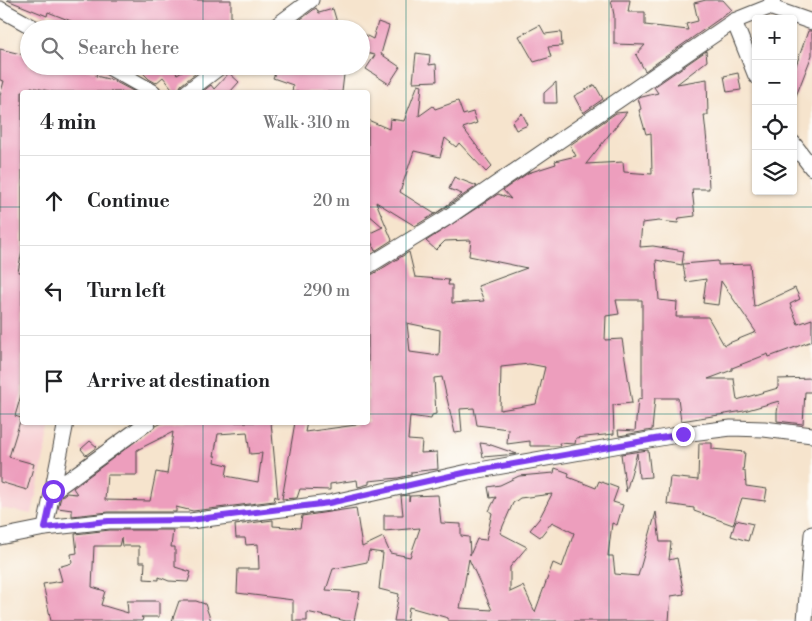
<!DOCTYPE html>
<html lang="en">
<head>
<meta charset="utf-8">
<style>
	:root { --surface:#fff; --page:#f6f6f6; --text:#202124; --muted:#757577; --line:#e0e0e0 }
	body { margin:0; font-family:"Libre Bodoni",serif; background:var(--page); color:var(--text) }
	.controls { position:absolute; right:15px; top:15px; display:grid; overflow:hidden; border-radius:5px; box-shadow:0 1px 4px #0004 }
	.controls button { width:45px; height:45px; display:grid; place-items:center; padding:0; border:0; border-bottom:1px solid var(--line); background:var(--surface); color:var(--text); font:25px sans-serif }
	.stop { position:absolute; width:15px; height:15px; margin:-11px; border:4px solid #7c3aed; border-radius:50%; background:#fff }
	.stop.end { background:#7c3aed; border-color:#fff; box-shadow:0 1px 5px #0008 }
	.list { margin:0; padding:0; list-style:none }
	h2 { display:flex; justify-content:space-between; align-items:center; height:65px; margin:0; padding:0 20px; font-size:21px }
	h2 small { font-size:16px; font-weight:400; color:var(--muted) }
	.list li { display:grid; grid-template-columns:32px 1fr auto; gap:15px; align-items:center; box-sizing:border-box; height:90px; padding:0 20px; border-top:1px solid var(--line) }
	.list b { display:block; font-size:19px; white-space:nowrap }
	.list em { font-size:16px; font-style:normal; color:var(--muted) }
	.icon { flex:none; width:28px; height:28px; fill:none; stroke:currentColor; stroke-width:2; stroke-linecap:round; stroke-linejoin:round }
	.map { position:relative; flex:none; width:812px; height:621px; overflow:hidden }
	.search { position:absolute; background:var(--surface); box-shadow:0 1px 4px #0004; left:20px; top:20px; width:350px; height:55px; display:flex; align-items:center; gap:12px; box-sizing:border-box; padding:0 18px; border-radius:28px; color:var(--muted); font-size:19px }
	.panel { position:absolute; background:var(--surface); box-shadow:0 1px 4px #0004; left:20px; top:90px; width:350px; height:335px; border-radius:5px }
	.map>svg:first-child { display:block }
	.built { fill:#f7cfd3 }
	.building { fill:#ed9ebd; fill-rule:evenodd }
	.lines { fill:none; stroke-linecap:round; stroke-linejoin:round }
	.street-casing { stroke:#494743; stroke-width:17 }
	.street { stroke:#fff; stroke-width:15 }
	.route { stroke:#7c3aed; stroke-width:6 }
	.grid { fill:none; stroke:#0f766e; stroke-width:1; stroke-opacity:0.55 }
</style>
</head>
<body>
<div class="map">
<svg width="812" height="621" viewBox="0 0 812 621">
	<rect width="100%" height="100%" fill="#fdfcf7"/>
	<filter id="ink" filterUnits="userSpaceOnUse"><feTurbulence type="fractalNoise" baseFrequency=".02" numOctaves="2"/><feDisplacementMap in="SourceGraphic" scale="10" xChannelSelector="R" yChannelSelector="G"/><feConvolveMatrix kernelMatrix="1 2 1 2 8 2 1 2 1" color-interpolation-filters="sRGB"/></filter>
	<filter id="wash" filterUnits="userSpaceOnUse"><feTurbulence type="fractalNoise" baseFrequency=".0096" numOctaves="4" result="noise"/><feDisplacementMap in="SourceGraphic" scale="20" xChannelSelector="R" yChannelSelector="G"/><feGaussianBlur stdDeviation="1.12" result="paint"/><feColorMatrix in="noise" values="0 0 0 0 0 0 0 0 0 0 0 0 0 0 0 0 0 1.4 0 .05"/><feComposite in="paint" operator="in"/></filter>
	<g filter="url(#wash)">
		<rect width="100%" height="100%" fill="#f6e4cd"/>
		<polygon class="built" points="0,46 29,53 29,66 89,66 121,73 117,92 22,92 22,422 51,423 32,514 0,508"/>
		<g id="blocks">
			<g class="building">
				<polygon points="7,0 231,0 231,29 169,29 152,24 152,29 91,29 48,12 47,16"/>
				<polygon points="611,0 630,0 628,12 645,12 645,25 688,30 686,24 698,21 694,3 706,0 723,0 732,10 645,71 636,55 645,45 614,44 614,15"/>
				<polygon points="316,8 319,13 333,9 339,29 297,29 294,24"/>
				<polygon points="378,22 389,26 381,54 400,67 389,84 366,69 375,55 361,52 361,33 373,39"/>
				<polygon points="540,25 545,34 561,32 562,46 548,47 551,57 534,62 519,36"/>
				<polygon points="808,31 812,31 812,55 796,96 793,95 793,74"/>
				<polygon points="0,49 29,56 29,66 72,66 97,72 96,76 112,80 135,92 53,92 31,87 30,92 22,92 22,250 18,272 22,272 22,392 15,416 21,418 9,457 34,464 27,490 0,482 0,96 4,81 0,80"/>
				<path d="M706,51l1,10 -30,23 30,-5 1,36h-4l3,28 2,46h-17l3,27 -16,2 -1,5 -19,-2 -17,2 -2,24 13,-1 31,5 -2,14 -26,-5 3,40 18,2 -1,15h32l16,28 32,-13 -35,-51 -3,24 -15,-2 3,-24 -20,3 -3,-18 35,-3v4l32,-1 4,43 41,-19 5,11 -10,5 8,20 14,-5v22l-43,16 -1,-3 -36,14v2l-24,9h26l3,21 41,-12v-9l34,-1v14h-7l-2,32 -26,-3v-9l2,-11 -35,10 -63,10 -3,-23h-23l-3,32 -33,6 -1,-6 17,1 3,-32 4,-1v-98h-26l3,14 -13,2 -1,24 17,-1 10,64 -19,2 1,29 -38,4 -1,6 -16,-1 1,3h-30v-5l-23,3 1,-15 -31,-4 -3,-17 -14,1 2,23 -7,1 -13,-56 -8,1 2,36 -4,1 -1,4 -21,-3 -2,24 14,1 -1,12 16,-1 1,17 -27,3v3l-13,3 -29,3v3l-11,3 -1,-7 -27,4v6l-30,-1 -3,9 -15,1 13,-77h12l-2,10 51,-7 2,-3h10v-147l5,-1 36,-22 6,25 34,3 -1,5h4v18l32,-2 -6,-15 49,-18 -58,-12 2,-16 -26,1 -9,9 -10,-9 72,-47 13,5 -8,-9 25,-17 28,-9 -1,-3 21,-5 -6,-11 46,-32 11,-1 -41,52 37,-2 1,10 28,2 -1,-41 -5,1 -7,-24 2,-1 -3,-11 20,-5 -4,-6zM407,323l33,7 -1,26 -29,-4zM529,364l16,3 -9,37 -36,6 1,-43z"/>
				<polygon points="416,53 430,55 429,65 436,64 437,81 413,82"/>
				<polygon points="135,66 175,66 172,68 177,74 191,66 200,66 201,69 181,85 178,92 175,92 163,77 156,83 149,79 139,69 138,73 133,70"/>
				<polygon points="278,66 345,66 342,92 292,92 293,85 273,78"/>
				<polygon points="229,73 239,82 230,92 202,92 211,85 214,89"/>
				<polygon points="738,73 741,90 727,92 724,76"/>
				<polygon points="556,82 557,103 544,103 544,93"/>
				<polygon points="418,84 422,85 419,116 433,106 435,109 458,101 463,115 473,112 477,123 463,128 492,166 486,172 459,143 456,147 445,138 440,157 414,151 400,192 435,214 462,194 449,189 454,177 477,186 443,209 415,226 376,202 392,240 375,251 368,234 383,227 368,214 368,120 389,129 390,119 404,121"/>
				<polygon points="595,85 603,99 583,113 574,96"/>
				<polygon points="522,113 528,125 516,130 512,122"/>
				<path d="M164,422h107l7,76 -3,-2 -1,5 -81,10 -17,-4v5h-67l-37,4v-6l-14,-2 3,-11 5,-4 11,1 -4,-6 83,-62zM173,432l-6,42 -11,-2 -6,29 -45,-1 2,-25h30v-25zM247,432l3,22 12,-1 -4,29 -32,-6 2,-11 -13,-3 1,-6h-2l4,-22z"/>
				<polygon points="90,441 97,447 86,455 81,449"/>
				<polygon points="480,443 488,444 517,454 483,457"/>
				<polygon points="699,443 712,443 712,449 745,452 743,471 745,471 746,486 767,489 765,501 742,498 733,525 694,511 694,508 667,504 670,477 698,480"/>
				<polygon points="648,450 651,477 639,478 637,453 626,492 621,454"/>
				<path d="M555,468l14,5 -1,4 28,11 3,-7 19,7 -5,14 10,3 -6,20 -5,-2 -4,33h5l2,18 23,2 18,-64 4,30h11l-2,18 8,-2 7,36 -13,2 -2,25h-221v-3l-39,-11 -2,14h-13l5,-27 -20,-5 4,-36 -14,-2 -2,11 -34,7 -7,21 34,2 -6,29h-8l-39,-9v9h-14v-21l-56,-7 1,-24h21l-1,-25 -12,1 -1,-7h-9l-1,-13 38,-5v6l27,2 2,-12 54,-8 6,39 21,-10 7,16 20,4 10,-29 -36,3v-16h19l-2,-19 8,-1v6l1,-5 28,-1 3,28 20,1v12l8,1 1,18 7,-16 9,1 6,-27 -3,-2 7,-14 -6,1 -2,-11 12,-2 19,-9 35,-3zM552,494l-13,25 -9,11 10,7 12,-15 22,11 -12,34 -9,-4 -18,49 -12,-26 -13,6v-25l17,-20 -27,-14 13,-30 7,-5zM469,559l23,51 -32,-2z"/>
				<polygon points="736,520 753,524 748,541 731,536"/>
				<polygon points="110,530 173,530 171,547 175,547 175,567 191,572 188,582 169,581 159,577 159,580 144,579 145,562 139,562 139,546 122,546 121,538 119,546 94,546 92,587 105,591 101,605 128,613 127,601 159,601 159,617 141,617 143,618 142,621 51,621 43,584 62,581 58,567 72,563 71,554 77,553 75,534"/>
				<polygon points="179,601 196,601 205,604 211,621 172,621"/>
			</g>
		</g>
	</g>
	<g filter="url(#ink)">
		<use href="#blocks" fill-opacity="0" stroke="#494743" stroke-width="1"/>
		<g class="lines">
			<g class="street-casing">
				<g id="street">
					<polyline points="769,7 812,22"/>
					<polyline points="0,9 36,29"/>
					<polyline points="734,21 756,76"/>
					<polyline points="272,29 311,0"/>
					<polyline points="107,66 153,92"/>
					<polyline points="187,92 221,66"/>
					<polyline points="793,143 812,168"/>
					<polyline points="368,266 448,217 734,21 769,7 773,0"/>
					<polyline points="53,491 148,422"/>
					<polyline points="45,528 66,422"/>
					<polyline points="0,537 45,528 109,521 190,521 329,503 468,472 683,434 731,428 764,429 812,435"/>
					<polyline points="805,621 812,534"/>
				</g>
			</g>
			<use href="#street" class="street"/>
		</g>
	</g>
	<g class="lines" filter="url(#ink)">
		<polyline class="route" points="53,491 45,528 108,521 190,520 329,503 468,472 683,434"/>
	</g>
	<path class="grid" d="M203,0v29M406,0v621M609,0v621M203,66v26M0,207h22M368,207h444M0,414h22M368,414h444M203,422v199"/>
</svg>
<div class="controls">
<button>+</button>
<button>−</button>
<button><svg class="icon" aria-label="locate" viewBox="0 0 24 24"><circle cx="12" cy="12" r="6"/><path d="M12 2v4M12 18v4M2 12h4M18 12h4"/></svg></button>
<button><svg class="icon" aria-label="layers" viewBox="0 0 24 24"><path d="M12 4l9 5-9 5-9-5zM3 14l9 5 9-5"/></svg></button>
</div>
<div class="stop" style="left:53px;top:491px"></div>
<div class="stop end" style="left:683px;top:434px"></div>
<div class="search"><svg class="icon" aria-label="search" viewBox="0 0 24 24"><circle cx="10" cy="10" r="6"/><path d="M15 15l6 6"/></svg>Search here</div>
<section class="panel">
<h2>4 min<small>Walk · 310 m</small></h2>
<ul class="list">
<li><svg class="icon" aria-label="ahead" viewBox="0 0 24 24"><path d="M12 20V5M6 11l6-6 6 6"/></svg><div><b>Continue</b></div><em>20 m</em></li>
<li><svg class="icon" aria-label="left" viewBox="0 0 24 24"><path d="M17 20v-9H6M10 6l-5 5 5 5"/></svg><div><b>Turn left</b></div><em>290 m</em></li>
<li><svg class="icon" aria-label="arrive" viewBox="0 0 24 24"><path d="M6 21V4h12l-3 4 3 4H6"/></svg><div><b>Arrive at destination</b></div></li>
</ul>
</section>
</div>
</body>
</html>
